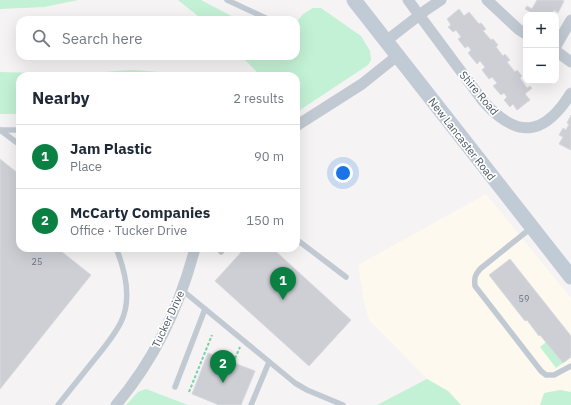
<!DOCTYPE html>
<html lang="en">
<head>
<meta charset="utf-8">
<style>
	:root { --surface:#fff; --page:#f2f2f3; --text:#1f2937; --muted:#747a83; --line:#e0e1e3; --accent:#0b8043 }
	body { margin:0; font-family:"IBM Plex Sans",sans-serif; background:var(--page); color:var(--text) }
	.controls { position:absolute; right:12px; top:12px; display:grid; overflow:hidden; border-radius:8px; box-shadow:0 4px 16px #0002 }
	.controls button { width:36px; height:36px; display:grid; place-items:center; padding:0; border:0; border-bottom:1px solid var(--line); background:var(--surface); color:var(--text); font:20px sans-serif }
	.you { position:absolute; left:343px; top:173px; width:14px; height:14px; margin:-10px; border:3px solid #fff; border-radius:50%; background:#1a73e8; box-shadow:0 0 0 6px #1a73e833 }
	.badge { display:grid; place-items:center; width:26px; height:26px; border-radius:50%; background:var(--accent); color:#fff; font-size:13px; font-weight:700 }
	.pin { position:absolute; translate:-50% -33px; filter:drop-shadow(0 1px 2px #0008) }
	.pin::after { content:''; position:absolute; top:21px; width:14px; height:12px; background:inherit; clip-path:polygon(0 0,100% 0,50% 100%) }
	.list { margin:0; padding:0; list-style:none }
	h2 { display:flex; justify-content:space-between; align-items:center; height:52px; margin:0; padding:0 16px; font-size:17px }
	h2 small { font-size:13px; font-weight:400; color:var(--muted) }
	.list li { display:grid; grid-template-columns:26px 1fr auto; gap:12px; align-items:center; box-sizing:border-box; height:64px; padding:0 16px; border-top:1px solid var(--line) }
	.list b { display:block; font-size:15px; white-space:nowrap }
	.list p { margin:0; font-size:13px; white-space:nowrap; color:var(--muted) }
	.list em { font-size:13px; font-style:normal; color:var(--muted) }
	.icon { flex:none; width:22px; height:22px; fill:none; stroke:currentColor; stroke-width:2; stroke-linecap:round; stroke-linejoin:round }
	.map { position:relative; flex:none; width:571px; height:405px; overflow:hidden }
	.search { position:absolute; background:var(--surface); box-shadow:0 4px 16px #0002; left:16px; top:16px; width:284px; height:44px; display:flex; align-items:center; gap:10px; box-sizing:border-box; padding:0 14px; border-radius:12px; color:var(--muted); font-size:15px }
	.panel { position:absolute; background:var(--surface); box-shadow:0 4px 16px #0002; left:16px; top:72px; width:284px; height:180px; border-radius:12px }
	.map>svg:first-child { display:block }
	.commercial { fill:#fdf9ef }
	.green { fill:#c3f1d5 }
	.building { fill:#cdcfd5; stroke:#d7d9de }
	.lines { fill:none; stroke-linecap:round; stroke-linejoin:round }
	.path { stroke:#7ad0a6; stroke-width:2; stroke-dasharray:3 2; stroke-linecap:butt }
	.service { stroke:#c1cad2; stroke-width:5.5 }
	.minor { stroke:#c1cad2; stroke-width:11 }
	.secondary { stroke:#c1cbd6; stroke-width:15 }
	.labels { text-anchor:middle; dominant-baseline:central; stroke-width:3.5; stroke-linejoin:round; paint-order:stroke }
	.number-label { font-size:9px; fill:#6b747e }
	.street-label { font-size:11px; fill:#4a5661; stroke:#fff }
</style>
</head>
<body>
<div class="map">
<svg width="571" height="405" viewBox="0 0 571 405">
	<rect width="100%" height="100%" fill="#f5f3f3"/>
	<polygon class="commercial" points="486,194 571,298 571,405 461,405 448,391 427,379 369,320 364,302 358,265"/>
	<g class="green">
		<polygon points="0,0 78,0 44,7 0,9"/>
		<polygon points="178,0 201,0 239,20 203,20"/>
		<polygon points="313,8 321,8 361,36 370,51 371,60 368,65 300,110 296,110 296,76 261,76 241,56 296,56 296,23 303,14"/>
		<polygon points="132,70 160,72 165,76 20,76 20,114 0,114 0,72 76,74"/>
		<polygon points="546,342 563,363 556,368 540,347"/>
		<polygon points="427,379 448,391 461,405 377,405"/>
		<polygon points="146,389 188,405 126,405 138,392"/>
		<polygon points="560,390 571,392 571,405 540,405 544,393"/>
	</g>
	<g class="building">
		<polygon points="537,0 562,0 564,1 558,13 554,10 551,15 533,15 534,14 525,9 527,6 532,9"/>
		<polygon points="459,9 464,16 469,12 479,24 481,23 486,29 483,31 491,40 493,39 498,45 496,47 503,56 505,54 510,60 507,62 515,72 517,70 522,76 520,78 527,88 530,86 532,88 525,94 530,100 517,110 513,104 510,107 504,100 507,97 504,93 501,95 493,86 497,83 492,77 489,79 482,70 485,67 480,61 477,64 468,53 471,50 468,46 465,48 458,39 461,37 456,30 453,32 448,27 451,25 447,19"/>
		<polygon points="571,115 571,150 559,144 563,137 559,135 563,128 566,130 569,124 567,123"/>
		<polygon points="0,159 20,175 20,248 57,248 91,275 0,389"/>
		<polygon points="245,248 272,248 351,320 309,366 215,281"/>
		<polygon points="510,259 571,336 571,357 563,363 540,335 539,336 527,320 525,321 489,275"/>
		<polygon points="208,353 255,371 241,405 219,405 192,394"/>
	</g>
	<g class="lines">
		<g class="path">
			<polyline points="233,363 240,347"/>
			<polyline points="189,392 212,335"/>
		</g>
		<g class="service">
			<polyline points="227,0 270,20"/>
			<polyline points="0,130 20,145"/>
			<polyline points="0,130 20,130"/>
			<path d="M531,228l-51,41c-5,6 -6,9 -5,17l66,85 5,4h8l17,-9"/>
			<polyline points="296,239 346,277"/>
			<polyline points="221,252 224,248"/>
			<polyline points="182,290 295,383 307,390 343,405"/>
			<polyline points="175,387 205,309"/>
			<path d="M58,405c12,-15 24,-30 36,-45 10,-12 20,-24 27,-38 11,-23 4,-52 -5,-74"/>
			<polyline points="251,405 269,362"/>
		</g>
		<g class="minor">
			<path d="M408,0l75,101c34,38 61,36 88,-8"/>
			<polyline points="487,0 518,29 526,34"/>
			<polyline points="386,41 426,10 441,0"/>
			<polyline points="556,46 571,20"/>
			<polyline points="556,51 571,62"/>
			<polyline points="296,126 362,84 397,56"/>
			<path d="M116,405c39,-46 64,-99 79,-157"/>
		</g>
		<polyline class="secondary" points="354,0 571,277"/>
	</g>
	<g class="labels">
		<g class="number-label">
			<text x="37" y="261">25</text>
			<text x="524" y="298">59</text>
		</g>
		<g class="street-label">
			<text transform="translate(479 93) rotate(50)">Shire Road</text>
			<text transform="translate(462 139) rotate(52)">New Lancaster Road</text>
			<text transform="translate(168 319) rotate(-65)">Tucker Drive</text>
		</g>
	</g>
</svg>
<div class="controls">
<button>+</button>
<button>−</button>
</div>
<div class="you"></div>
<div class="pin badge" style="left:283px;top:300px">1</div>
<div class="pin badge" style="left:223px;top:383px">2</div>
<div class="search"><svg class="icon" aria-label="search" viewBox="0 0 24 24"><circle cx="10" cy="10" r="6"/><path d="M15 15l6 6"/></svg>Search here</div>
<section class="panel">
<h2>Nearby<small>2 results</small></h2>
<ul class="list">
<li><span class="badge">1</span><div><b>Jam Plastic</b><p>Place</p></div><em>90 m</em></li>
<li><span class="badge">2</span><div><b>McCarty Companies</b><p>Office · Tucker Drive</p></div><em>150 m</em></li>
</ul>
</section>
</div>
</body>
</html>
